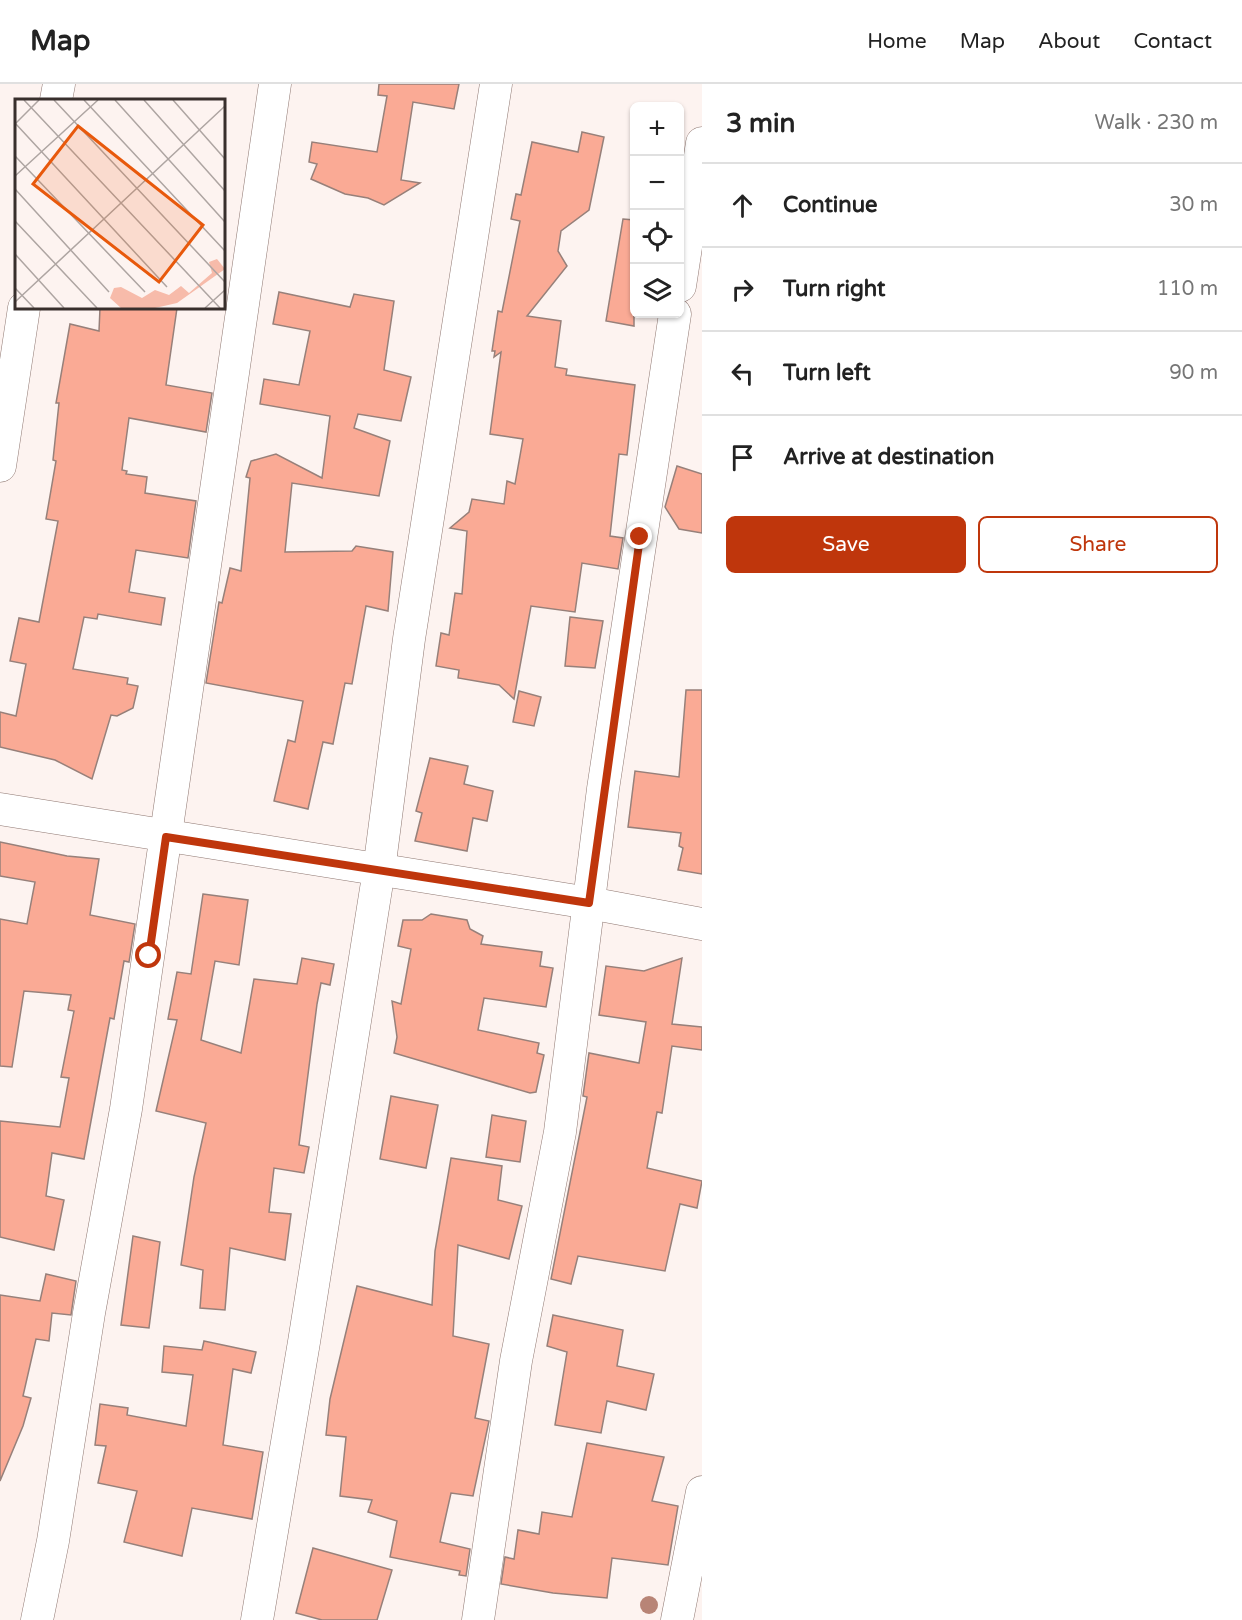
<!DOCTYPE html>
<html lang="en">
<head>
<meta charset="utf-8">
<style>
	:root { --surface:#fff; --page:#f2f2f2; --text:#222; --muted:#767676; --line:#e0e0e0; --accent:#bf360c }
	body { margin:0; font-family:"Varela Round",sans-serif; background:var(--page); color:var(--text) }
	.controls { position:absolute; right:18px; top:18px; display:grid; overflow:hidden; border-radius:9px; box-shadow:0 2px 4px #0004 }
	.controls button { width:54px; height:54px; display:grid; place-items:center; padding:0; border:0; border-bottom:2px solid var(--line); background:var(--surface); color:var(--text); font:30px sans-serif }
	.stop { position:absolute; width:18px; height:18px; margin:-14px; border:4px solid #bf360c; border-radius:50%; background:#fff }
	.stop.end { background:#bf360c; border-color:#fff; box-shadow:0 2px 6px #0008 }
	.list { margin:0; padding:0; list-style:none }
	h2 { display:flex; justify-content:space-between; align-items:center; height:78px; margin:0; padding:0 24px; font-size:26px }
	h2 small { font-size:20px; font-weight:400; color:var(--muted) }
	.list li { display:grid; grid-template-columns:39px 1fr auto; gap:18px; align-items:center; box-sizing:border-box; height:84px; padding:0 24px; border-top:2px solid var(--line) }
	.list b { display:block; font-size:22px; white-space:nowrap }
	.list em { font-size:20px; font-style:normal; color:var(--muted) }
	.actions { display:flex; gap:12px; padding:18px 24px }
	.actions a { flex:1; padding:14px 0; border:2px solid var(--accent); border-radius:9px; text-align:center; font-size:21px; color:var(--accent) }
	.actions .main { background:var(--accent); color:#fff }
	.icon { flex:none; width:33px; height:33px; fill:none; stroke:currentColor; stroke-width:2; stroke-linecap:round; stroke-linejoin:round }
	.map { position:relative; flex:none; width:702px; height:1536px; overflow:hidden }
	header { display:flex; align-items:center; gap:36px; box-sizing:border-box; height:84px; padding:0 30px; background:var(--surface); border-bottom:2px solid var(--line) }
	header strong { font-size:28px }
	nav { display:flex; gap:33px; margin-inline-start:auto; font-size:21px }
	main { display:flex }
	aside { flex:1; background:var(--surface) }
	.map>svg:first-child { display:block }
	.building { fill:#faaa95; stroke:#97807a; stroke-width:1.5 }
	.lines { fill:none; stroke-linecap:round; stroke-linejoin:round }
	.minor-casing { stroke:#8e7771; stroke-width:33 }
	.minor { stroke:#fff; stroke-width:32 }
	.tree { fill:#b88476 }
	.route { stroke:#bf360c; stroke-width:8 }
	.inset-road { fill:none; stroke:#aea5a2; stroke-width:1.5 }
	.view { fill:#e8590c; fill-opacity:0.15; stroke:#e8590c; stroke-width:3 }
	.inset-edge { fill:none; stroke:#382f2c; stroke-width:3 }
</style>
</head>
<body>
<header>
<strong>Map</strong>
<nav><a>Home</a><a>Map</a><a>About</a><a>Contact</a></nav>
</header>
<main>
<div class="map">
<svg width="702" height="1536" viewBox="0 0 702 1536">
	<rect width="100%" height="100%" fill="#fdf3f0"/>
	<g class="building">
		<polygon points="379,0 459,0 454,25 413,18 401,96 420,99 384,121 368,114 345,110 311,95 317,80 309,78 312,58 377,68 387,12 378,11"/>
		<polygon points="582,48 604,53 589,126 561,147 558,167 567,182 527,232 561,237 555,283 567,285 566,291 635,301 627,371 619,370 610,452 623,454 618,485 582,479 575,528 531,522 514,615 499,601 458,594 459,586 436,582 441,549 449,551 455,509 462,510 467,447 450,444 469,428 472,415 504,420 507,397 515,400 523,355 490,350 501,268 494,273 495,267 492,267 498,227 502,228 520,137 511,135 516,110 521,111 532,58 578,68"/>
		<polygon points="623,135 634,136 634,242 606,237"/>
		<polygon points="279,208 350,223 354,210 394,217 384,286 411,293 401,337 358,330 354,344 390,357 379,412 292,399 285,468 352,467 356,462 393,468 388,527 366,522 352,600 345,599 333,660 323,658 308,725 274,717 288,656 295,658 303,617 206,599 219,518 222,519 230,484 241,487 250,394 246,393 251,377 276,370 322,394 330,332 260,320 264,295 299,301 310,247 273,240"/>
		<polygon points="100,224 177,224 166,301 212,309 206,348 129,334 122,386 127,387 126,390 147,393 145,409 196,417 188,474 136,466 129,508 165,514 161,541 98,530 97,535 84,533 73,585 128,594 127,600 138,602 133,624 117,632 111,631 92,695 55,676 0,663 0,628 16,632 26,580 10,577 19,534 39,538 58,437 46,435 56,377 53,376 59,319 56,319 70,240 99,247"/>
		<polygon points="677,382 702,390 702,449 679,445 665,423"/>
		<polygon points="570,533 603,537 595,584 565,582"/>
		<polygon points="686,606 702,606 702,790 678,786 683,764 679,762 681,749 628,743 635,687 679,693"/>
		<polygon points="519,607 541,613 534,642 513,638"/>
		<polygon points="430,674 468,682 464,700 493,707 487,737 473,734 467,767 415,757 422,729 416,727"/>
		<polygon points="0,758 67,772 99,775 90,831 135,840 129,878 124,877 114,935 110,934 84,1075 52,1069 46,1112 64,1116 54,1166 0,1153 0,1037 60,1043 69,994 61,993 74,927 68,926 71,911 24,907 12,983 0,982 0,835 27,840 35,798 0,792"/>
		<polygon points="203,810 248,816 239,881 215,877 201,956 241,969 254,895 297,900 302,874 334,880 330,901 321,899 317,920 299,1061 309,1063 304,1089 274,1084 269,1128 291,1130 285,1176 230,1164 225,1226 200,1224 203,1186 181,1181 194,1093 206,1039 156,1027 177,936 168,935 177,888 191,890"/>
		<polygon points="431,830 467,836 470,845 483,852 481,860 542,868 540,882 553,884 546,923 484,914 478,946 539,959 537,969 544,971 536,1008 530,1009 394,969 397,953 392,917 401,920 411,865 398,862 403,836 422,836"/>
		<polygon points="682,874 672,940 702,943 702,966 672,962 662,1029 657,1028 647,1084 702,1097 697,1124 680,1120 665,1187 578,1172 571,1200 551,1195 587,1013 583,1012 589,969 639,979 646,938 599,931 606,882 644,887"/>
		<polygon points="391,1012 438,1021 426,1084 380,1075"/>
		<polygon points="492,1031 526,1037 520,1078 486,1073"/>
		<polygon points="451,1074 502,1082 498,1116 522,1122 509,1175 458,1161 453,1252 489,1260 475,1334 489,1337 473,1412 451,1409 440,1458 470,1465 466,1492 459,1491 460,1487 390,1473 397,1437 368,1428 372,1416 340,1412 346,1353 326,1351 330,1315 357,1202 432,1221 435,1167"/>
		<polygon points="133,1152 160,1158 149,1244 121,1241"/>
		<polygon points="46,1190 76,1197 71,1231 52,1229 49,1257 36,1255 23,1312 31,1314 23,1342 0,1397 0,1211 40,1217"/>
		<polygon points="553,1231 623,1246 617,1282 654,1290 646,1326 607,1317 601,1349 555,1341 567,1268 547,1262"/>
		<polygon points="204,1257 256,1268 251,1289 233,1285 223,1361 263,1368 252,1435 192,1424 182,1472 124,1458 137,1407 98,1399 106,1362 95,1361 100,1320 128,1324 127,1331 186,1342 193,1291 162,1288 164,1262 202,1266"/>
		<polygon points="587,1359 664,1373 652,1417 678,1422 668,1481 612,1474 607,1514 553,1509 501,1500 505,1473 514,1475 518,1446 539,1450 542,1428 572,1433"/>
		<polygon points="313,1464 392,1486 377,1536 322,1536 296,1529"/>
	</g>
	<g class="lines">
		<g class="minor-casing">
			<g id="minor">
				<polyline points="56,16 59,0"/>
				<polyline points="680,202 702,59"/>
				<polyline points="0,382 24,224"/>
				<polyline points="0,725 589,819 702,840"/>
				<polyline points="37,1536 53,1457 89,1229 126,1025 275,0"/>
				<polyline points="257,1536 304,1258 379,786 409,555 496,0"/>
				<polyline points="478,1536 516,1277 560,1048 603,705 675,230"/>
				<polyline points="677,1536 702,1408"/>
			</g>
		</g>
		<use href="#minor" class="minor"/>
	</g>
	<circle class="tree" cx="649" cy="1521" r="9"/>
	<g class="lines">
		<polyline class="route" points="149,872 166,753 589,819 640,453"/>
	</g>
	<g transform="translate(15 15)">
		<rect width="210" height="210" fill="#fdf3f0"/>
		<path d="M202,160l8,10 -48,34 -22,5h-34l-11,-10 4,-10 7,-1 21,11 13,-8 14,5 12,-9 8,7 23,-20 -3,-11z" fill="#f7bbaa"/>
		<path class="inset-road" d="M9,1l196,208M39,1l171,182M69,1l141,151M100,1l110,122M129,1l81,91M158,1l52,59M0,24l152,164M0,25l24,-24M0,57l130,136M0,77l83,-76M0,90l94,103M0,122l82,87M0,155l49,54M0,189l19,20M0,203l210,-196M190,209l20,-18"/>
		<path class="view" d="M63,27l125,99 -44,57 -126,-98z"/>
		<rect width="210" height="210" class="inset-edge"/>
	</g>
</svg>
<div class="controls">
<button>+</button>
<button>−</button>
<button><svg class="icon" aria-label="locate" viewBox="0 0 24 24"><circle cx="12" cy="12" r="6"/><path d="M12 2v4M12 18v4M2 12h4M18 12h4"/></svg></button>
<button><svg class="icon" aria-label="layers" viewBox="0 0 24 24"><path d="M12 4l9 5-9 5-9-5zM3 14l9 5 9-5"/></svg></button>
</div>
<div class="stop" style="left:149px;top:872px"></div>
<div class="stop end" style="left:640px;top:453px"></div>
</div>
<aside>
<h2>3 min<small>Walk · 230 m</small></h2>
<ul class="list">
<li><svg class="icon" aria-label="ahead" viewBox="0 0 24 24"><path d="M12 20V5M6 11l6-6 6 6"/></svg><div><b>Continue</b></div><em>30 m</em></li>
<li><svg class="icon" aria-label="right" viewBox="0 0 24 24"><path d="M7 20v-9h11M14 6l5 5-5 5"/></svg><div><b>Turn right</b></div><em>110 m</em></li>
<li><svg class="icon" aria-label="left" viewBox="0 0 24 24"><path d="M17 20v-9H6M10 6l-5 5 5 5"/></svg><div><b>Turn left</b></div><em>90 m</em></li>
<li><svg class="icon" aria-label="arrive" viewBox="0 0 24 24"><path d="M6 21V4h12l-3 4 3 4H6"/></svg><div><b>Arrive at destination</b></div></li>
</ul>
<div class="actions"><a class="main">Save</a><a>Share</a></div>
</aside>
</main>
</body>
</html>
